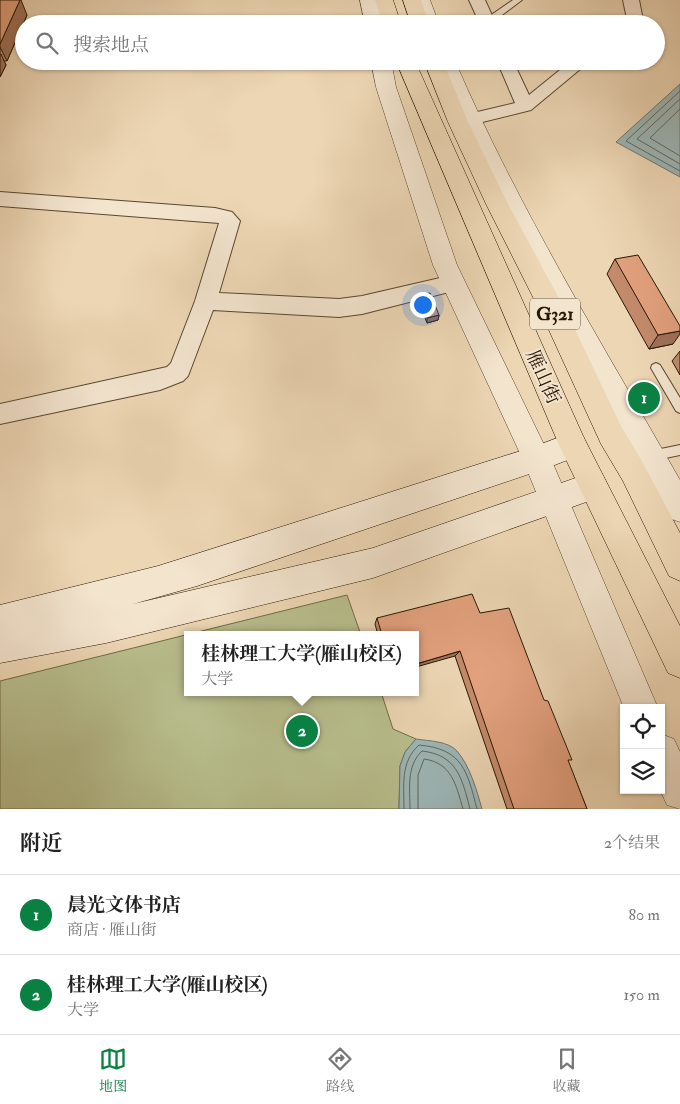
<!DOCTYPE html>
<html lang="zh">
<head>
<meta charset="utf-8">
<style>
	:root { --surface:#fff; --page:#f6f6f6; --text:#222; --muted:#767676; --line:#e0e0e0; --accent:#0b8043 }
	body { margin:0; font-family:"IM FELL Double Pica","Noto Serif SC",serif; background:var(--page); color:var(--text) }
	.controls { position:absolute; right:15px; bottom:15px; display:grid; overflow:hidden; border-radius:0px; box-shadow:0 1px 4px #0004 }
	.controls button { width:45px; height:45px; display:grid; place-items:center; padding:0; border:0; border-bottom:1px solid var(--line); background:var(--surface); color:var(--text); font:25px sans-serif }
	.you { position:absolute; left:422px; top:304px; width:18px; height:18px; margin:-12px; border:4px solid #fff; border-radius:50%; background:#1a73e8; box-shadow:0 0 0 8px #1a73e833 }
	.badge { display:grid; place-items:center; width:32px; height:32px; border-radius:50%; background:var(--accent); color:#fff; font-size:16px; font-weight:700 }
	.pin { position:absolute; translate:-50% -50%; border:2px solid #fff; box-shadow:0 1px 5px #0006 }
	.popup { position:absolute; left:184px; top:631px; width:235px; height:65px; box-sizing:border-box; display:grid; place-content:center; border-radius:0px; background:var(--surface); filter:drop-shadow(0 1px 4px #0005); font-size:16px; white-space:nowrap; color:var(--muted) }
	.popup b { font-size:19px; color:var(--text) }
	.popup::after { content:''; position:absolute; left:50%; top:100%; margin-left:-10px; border:10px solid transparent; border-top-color:var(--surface) }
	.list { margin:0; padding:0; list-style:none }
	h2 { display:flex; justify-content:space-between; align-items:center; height:65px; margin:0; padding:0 20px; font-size:21px }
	h2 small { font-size:16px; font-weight:400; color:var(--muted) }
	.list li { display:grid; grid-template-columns:32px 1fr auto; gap:15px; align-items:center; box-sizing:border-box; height:80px; padding:0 20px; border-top:1px solid var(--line) }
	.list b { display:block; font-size:19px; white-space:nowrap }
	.list p { margin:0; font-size:16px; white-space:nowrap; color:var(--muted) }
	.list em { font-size:16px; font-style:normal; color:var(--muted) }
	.icon { flex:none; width:28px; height:28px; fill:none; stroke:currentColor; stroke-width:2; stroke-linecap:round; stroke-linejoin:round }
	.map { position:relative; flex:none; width:680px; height:809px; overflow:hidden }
	.search { position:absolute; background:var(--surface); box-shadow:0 1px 4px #0004; left:15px; right:15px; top:15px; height:55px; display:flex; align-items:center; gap:12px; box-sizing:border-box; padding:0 18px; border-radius:28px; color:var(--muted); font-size:19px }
	.sheet { height:225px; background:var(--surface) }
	nav { display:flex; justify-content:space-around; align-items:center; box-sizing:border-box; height:70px; border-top:1px solid var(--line); background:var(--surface); font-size:14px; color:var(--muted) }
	nav a { display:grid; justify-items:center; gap:2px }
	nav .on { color:var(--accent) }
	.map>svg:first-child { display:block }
	.green { fill:#b8be8d; stroke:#706a48 }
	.water { fill:#9db7b7; stroke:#6e776f }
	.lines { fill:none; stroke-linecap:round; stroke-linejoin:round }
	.shore { stroke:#62675d; stroke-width:1 }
	.service-casing { stroke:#59472f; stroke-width:2 }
	.minor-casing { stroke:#59472f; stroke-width:2 }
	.tertiary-casing { stroke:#59472f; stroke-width:1 }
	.secondary-casing { stroke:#281703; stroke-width:1 }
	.trunk-casing { stroke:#281703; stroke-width:1 }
	.service { fill:#f3e4ce; fill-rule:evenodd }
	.minor { fill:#f3e4ce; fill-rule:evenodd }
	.tertiary { fill:#f3e4ce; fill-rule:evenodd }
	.secondary { fill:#f3e4ce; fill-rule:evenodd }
	.trunk { fill:#edd6b4; fill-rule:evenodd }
	.wall { fill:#c38a6c; stroke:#281703 }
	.shaded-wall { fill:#9f7158; stroke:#281703 }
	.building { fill:#e3a17e; stroke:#281703 }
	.labels { text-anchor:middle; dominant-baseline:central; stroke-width:4; stroke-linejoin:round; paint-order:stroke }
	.shield { fill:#f3e4ce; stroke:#655440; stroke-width:1 }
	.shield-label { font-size:18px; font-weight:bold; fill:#281703 }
	.street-label { font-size:19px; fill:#281703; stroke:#f3e4ce }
</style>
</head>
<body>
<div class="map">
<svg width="680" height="809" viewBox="0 0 680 809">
	<rect width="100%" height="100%" fill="#edd6b4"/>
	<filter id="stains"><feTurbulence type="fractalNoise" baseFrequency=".004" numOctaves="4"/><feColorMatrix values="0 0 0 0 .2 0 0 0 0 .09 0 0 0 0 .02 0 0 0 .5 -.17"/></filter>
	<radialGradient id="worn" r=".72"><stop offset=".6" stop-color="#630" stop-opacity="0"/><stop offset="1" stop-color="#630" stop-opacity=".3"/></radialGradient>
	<polygon class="green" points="347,595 361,635 188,635 188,692 381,692 393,729 416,739 405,752 400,766 399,809 0,809 0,681"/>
	<g class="water">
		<polygon points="680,84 680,177 616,142"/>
		<path d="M416,739c13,2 32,2 41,12 13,15 20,40 25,58h-83l1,-43 5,-14z"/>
	</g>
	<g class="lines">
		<g class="shore">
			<polyline points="680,91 626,141 680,171"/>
			<polyline points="680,99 637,139 680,164"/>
			<polyline points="680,109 650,138 680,156"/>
			<path d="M404,809c0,-23 -4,-47 15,-64 44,4 48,26 58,64"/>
			<path d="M410,809c0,-20 -4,-43 12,-58 35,4 40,27 48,58"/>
			<path d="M418,809v-34l6,-16c28,4 32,26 39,50"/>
		</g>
		<g class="service-casing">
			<g id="service">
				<polygon points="513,0 522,0 490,24 484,24 484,20"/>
				<polygon points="656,363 660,365 680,398 680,413 676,411 651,368 652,365"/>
				<polygon points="680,445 680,455 651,461 647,460 645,456 647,452 651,451"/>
			</g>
		</g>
		<g class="minor-casing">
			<g id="minor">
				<polygon points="469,0 485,0 496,24 480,24"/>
				<polygon points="623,0 639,0 643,20 640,24 622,24 627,19"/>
				<polygon points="497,61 513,61 529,95 571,61 590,61 531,110 458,128 452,126 449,122 452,118 515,103"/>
				<polygon points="0,192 215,208 232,212 240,221 219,293 339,299 362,296 453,275 460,277 464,283 460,289 453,291 362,314 339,317 213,310 188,376 183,381 160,390 0,424 0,404 167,367 171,363 195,301 219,223 0,206"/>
			</g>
		</g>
		<g class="tertiary-casing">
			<g id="tertiary">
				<polygon points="360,0 378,0 383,24 365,24"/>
				<polygon points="412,0 430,0 439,24 421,24"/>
				<polygon points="371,61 391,61 396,87 457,265 551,459 658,708 624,708 523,460 433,265 376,87"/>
				<path d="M436,61h19c63,146 146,281 225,419v42l-11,-4c-81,-150 -168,-299 -233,-457z"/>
				<polygon points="661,734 674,739 680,752 680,809 667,805 660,790"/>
			</g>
		</g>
		<g class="secondary-casing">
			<polygon id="secondary" points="573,432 583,436 587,445 583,454 547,468 197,586 133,604 373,548 593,472 603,476 608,486 603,496 373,578 106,643 0,663 0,605 158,566 536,446"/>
		</g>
		<g class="trunk-casing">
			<g id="trunk">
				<polygon points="375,0 393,0 401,24 383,24"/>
				<polygon points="403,0 421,0 429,24 411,24"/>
				<polygon points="396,61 415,61 584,438 680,626 680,678 668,673 559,445"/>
				<polygon points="424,61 443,61 468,122 508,204 568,315 621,426 643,463 680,533 680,581 669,576 623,481 601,444 542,315 486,204 448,122"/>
			</g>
		</g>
		<use href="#service" class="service"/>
		<use href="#minor" class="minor"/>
		<use href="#tertiary" class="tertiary"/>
		<use href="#secondary" class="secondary"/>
		<use href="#trunk" class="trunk"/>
	</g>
	<g class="wall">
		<polygon points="0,0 27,15 7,61 4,61 6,65 0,77"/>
		<polygon points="615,259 673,344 649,349 607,274"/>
		<polygon points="418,295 439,315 438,320 427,323 418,300"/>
		<polygon points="680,351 680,375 672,361"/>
		<polygon points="480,613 568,761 587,809 507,809 455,656 416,635 378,635 375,624 377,618"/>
	</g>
	<g class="shaded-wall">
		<polygon points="20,0 21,0 27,15 7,61 0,47 0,44"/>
		<polygon points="1,54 6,65 0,77 0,55"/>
		<polygon points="439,315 438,320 427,323 427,318"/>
		<polygon points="680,331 680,334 673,344 649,349 658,335"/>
		<polygon points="460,651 455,656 416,667 416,664"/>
	</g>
	<g class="building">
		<polygon points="0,0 20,0 0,44"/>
		<polygon points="638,255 680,326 680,331 658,335 615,259"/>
		<polygon points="430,293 439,315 427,318 418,295"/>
		<polygon points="472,594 480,613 509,608 544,700 548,701 572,760 568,760 587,809 514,809 460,651 416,664 416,635 382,635 377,618"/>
	</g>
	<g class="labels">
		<rect class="shield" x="530" y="298.5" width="50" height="31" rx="4"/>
		<g class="shield-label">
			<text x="555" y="314">G321</text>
		</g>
		<g class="street-label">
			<text transform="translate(543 377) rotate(66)">雁山街</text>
		</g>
	</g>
	<rect width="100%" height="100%" filter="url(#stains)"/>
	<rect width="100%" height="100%" fill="url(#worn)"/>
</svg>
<div class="controls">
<button><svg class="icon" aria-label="locate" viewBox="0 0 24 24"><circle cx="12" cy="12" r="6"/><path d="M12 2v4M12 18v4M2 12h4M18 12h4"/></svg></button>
<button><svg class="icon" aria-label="layers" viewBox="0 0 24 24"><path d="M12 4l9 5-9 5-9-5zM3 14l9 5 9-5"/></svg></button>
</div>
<div class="you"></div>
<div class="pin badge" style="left:644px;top:398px">1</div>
<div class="pin badge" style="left:302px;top:731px">2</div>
<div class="popup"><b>桂林理工大学(雁山校区)</b>大学</div>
<div class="search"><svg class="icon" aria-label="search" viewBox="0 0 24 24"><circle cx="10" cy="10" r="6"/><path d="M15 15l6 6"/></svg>搜索地点</div>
</div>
<section class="sheet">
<h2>附近<small>2个结果</small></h2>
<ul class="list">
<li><span class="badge">1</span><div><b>晨光文体书店</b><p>商店 · 雁山街</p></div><em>80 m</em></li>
<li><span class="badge">2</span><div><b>桂林理工大学(雁山校区)</b><p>大学</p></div><em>150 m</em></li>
</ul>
</section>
<nav>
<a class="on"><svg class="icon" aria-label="map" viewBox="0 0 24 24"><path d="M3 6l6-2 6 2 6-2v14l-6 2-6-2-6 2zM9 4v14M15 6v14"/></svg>地图</a>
<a><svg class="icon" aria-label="directions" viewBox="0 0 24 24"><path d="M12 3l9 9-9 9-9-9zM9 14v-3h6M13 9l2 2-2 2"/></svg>路线</a>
<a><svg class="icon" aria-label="saved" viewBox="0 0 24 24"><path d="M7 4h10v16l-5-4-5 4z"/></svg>收藏</a>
</nav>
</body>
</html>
